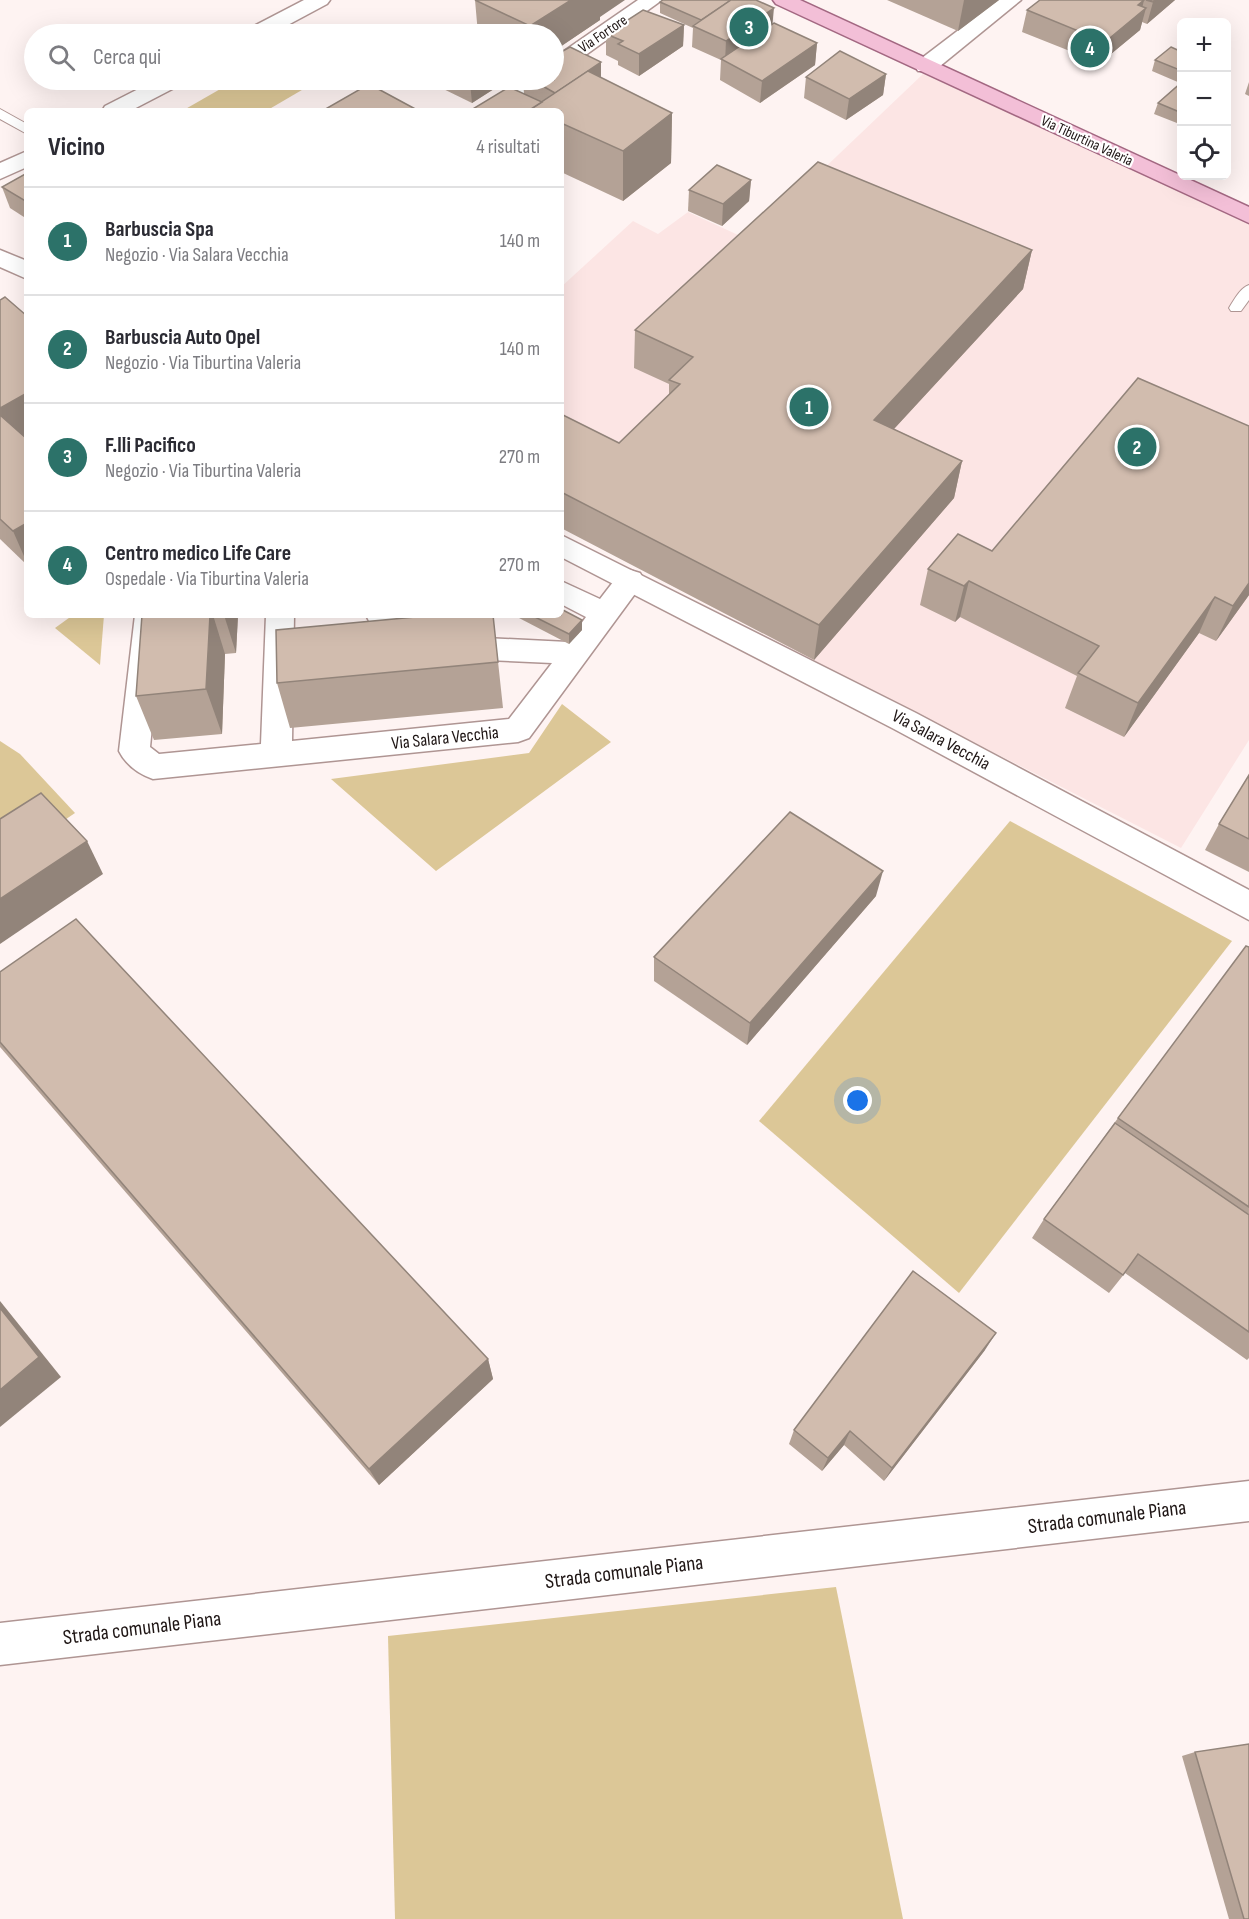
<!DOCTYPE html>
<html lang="it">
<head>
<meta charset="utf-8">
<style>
	:root { --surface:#fff; --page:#f7f7f7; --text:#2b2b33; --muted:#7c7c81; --line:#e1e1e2; --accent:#2c7269 }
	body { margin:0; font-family:"Sofia Sans Condensed",sans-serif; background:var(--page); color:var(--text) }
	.controls { position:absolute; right:18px; top:18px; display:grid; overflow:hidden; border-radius:9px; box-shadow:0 6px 24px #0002 }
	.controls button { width:54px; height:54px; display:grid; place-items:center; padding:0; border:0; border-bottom:2px solid var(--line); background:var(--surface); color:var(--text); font:30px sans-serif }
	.you { position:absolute; left:858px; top:1101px; width:21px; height:21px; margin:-15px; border:4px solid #fff; border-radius:50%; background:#1a73e8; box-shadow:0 0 0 9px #1a73e833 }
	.badge { display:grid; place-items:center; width:39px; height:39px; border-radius:50%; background:var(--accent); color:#fff; font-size:20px; font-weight:700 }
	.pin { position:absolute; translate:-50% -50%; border:3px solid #fff; box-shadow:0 2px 6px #0006 }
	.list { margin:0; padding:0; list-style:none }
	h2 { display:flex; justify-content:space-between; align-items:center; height:78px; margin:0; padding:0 24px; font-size:26px }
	h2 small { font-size:20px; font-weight:400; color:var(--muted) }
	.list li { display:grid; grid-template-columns:39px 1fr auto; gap:18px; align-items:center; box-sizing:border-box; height:108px; padding:0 24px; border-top:2px solid var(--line) }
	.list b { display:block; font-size:22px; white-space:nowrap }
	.list p { margin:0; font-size:20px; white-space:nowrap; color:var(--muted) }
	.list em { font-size:20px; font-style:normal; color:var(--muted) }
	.icon { flex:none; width:33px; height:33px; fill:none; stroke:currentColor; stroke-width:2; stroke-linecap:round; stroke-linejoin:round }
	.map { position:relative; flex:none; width:1249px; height:1919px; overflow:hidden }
	.search { position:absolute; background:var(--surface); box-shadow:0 6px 24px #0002; left:24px; top:24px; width:540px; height:66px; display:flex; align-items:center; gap:15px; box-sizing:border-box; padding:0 21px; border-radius:33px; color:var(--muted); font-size:22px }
	.panel { position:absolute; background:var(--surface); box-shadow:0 6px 24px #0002; left:24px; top:108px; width:540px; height:510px; border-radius:9px }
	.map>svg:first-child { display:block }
	.built { fill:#fce5e4 }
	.green { fill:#dcc797 }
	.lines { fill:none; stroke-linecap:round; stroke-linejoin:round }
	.service-casing { stroke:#af9593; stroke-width:2 }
	.minor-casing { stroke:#af9593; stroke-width:3 }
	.tertiary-casing { stroke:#af9593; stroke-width:3 }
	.primary-casing { stroke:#a36882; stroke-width:3 }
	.service { fill:#fff; fill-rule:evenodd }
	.minor { fill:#fff; fill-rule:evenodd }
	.tertiary { fill:#fff; fill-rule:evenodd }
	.primary { fill:#f3bfd7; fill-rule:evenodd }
	.wall { fill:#b4a296 }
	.shaded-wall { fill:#92847a }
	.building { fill:#d1bcae; stroke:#92847a; stroke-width:1.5 }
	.labels { text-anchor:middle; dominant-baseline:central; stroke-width:4.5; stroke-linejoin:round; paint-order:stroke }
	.far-street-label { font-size:15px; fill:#1e1514; stroke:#fff }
	.street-label { font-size:18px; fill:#1e1514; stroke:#fff }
	.near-street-label { font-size:21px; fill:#1e1514; stroke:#fff }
</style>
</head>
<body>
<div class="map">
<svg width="1249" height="1919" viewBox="0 0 1249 1919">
	<rect width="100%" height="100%" fill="#fef3f2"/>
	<polygon class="built" points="923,74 1059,133 1249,221 1249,740 1181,848 838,673 561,527 561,287 633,221 658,234 688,212 749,240"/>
	<g class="green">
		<polygon points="236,80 319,80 266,111 182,111"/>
		<polygon points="73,615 104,615 100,665 55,628"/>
		<polygon points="562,704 611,742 436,871 331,779 529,753"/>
		<polygon points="0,741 20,754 75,813 0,864"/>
		<polygon points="1010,821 1232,941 959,1293 759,1121"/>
		<polygon points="836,1587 903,1919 395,1919 388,1636"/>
	</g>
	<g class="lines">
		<g class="service-casing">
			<g id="service">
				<polygon points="138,29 146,34 133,34 134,30"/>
				<polygon points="0,109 27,124 27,134 0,119"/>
				<path d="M1249,285v15l-8,11h-10l-2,-3c5,-8 11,-20 20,-23z"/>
			</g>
		</g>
		<g class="minor-casing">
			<g id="minor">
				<polygon points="638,0 662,0 562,72 554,73 554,58"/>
				<polygon points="998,0 1021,0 934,71 918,71 915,66 918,61"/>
				<polygon points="522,80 547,80 505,111 479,111"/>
				<path d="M630,570l10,3 4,7 -4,7 -111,151 -11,4 -365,37c-14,-5 -27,-14 -34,-28l16,-136h28l-13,132 9,7 102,-10 5,-129h28l-2,126 217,-22 43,-56 -111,-5 -71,-35 -4,-8h39l40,21 123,6 18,-25 -25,-13v-23l39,18 20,-26z"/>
			</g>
		</g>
		<g class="tertiary-casing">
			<g id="tertiary">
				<polygon points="304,0 330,0 327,4 271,34 245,34 248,29"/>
				<polygon points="156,80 183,80 180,85 130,111 102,111 105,106"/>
				<polygon points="27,151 27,167 0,179 0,163"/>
				<polygon points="0,250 27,261 27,279 0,267"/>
				<polygon points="561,535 916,713 1249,890 1249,920 894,729 561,557"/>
				<polygon points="1249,1481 1249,1521 0,1665 0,1623"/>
			</g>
		</g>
		<g class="primary-casing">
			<polygon id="primary" points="773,0 800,0 1249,207 1249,223 776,4"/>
		</g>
		<use href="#service" class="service"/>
		<use href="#minor" class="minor"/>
		<use href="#tertiary" class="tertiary"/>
		<use href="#primary" class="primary"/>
	</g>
	<g class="wall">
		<polygon points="475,0 600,17 600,20 554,51 554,34 478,34"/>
		<polygon points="887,0 999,0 958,31"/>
		<polygon points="1040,0 1175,0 1147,24 1142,22 1140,30 1100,63 1022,32 1027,10"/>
		<polygon points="660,2 772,24 817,43 815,65 760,103 720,80 721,60 692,47 693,28 660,13"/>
		<polygon points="684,25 683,46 639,76 618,65 618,61 606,55 606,34"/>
		<polygon points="1182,52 1182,125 1154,114 1158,103 1180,83 1152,71 1155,60"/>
		<polygon points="886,74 883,95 846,120 804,98 806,77"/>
		<polygon points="601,78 672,113 671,163 623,201 561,172 561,111 471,111 524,94 523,80"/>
		<polygon points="425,80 508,80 472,103"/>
		<polygon points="1249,82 1249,96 1245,94"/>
		<polygon points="27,173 27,219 10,208 2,187"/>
		<polygon points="751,180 749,201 722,226 688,211 689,190"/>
		<polygon points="1032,250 1023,289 894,429 962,461 954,498 814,660 561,528 561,414 619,443 669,395 669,384 634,368 635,330"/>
		<polygon points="0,300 27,316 27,565 0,539"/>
		<polygon points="1249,426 1249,595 1216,641 1199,633 1124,737 1065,708 1077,676 960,617 955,622 920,605 928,569 992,551"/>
		<polygon points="148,615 238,615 236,653 225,654 222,734 154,740 136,696"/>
		<polygon points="409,615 493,615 503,708 290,728 277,683 413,617"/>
		<polygon points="519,615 561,615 582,630 569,644 519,618"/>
		<polygon points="1249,775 1249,872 1205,850 1219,824"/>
		<polygon points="876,896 747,1045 654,981 654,957"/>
		<polygon points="1249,947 1249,1358 1247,1360 1125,1273 1109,1293 1032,1238 1044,1219 1118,1118"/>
		<polygon points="0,972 488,1359 493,1379 379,1485 0,1047"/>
		<polygon points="985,1350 884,1481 844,1445 822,1471 789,1444 794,1430"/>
		<polygon points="1195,1752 1249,1919 1229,1919 1182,1756"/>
	</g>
	<g class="shaded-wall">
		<polygon points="571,0 625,0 600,17 600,20 554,51 554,34 531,34 530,26"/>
		<polygon points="964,0 999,0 958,31"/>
		<polygon points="1144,0 1141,13 1146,8 1140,30 1100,63 1105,42 1138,5"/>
		<polygon points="1156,0 1175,0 1147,24 1153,2"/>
		<polygon points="774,8 772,29 725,62 726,41"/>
		<polygon points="684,25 683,46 639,76 639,54"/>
		<polygon points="817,43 815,65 760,103 762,81"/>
		<polygon points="601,62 601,83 555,93"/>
		<polygon points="886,74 883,95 846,120 849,99"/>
		<polygon points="474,80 508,80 472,103 470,82"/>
		<polygon points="672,113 671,163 623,201 623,151"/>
		<polygon points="751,180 749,201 722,226 723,204"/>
		<polygon points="1032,250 1023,289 868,457 874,420"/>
		<polygon points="27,393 27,439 0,422 0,408"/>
		<polygon points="962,461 954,498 814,660 819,625"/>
		<polygon points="27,523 27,563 13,531"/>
		<polygon points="969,581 960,617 955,622 964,586"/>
		<polygon points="1249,583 1249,595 1216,641 1233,606"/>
		<polygon points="1215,597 1199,633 1124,737 1138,703"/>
		<polygon points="210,615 213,615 225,654 222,734 206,689"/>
		<polygon points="224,615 238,615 236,653"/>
		<polygon points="582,620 582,630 569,644 569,634"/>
		<polygon points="87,841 103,874 0,944 0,899"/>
		<polygon points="883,871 876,896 747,1045 750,1023"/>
		<polygon points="0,1301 61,1377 0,1427"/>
		<polygon points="996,1333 985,1350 884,1481 892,1468"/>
		<polygon points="488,1359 493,1379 379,1485 369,1469"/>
		<polygon points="850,1431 844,1445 822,1471 828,1458"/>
	</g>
	<g class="building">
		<polygon points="475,0 571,0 530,26"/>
		<polygon points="663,0 731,0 701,20 660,2"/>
		<polygon points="731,0 756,0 774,8 726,41 693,26"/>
		<polygon points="1040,0 1144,0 1138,5 1146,8 1105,42 1027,10"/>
		<polygon points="1146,0 1156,0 1153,2"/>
		<polygon points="643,10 684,25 639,54 618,44 623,41 606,34"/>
		<polygon points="774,23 817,43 762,81 721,59"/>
		<polygon points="570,47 601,62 555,93 532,80 554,80 554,56"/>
		<polygon points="1171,47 1182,52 1182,71 1155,60"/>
		<polygon points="840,51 886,74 849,99 806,77"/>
		<polygon points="588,71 672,113 623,151 561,123 561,111 535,111 531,109"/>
		<polygon points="1182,82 1182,113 1158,103"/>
		<polygon points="369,84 419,111 322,111"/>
		<polygon points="509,87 542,102 531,109 531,111 471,110"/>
		<polygon points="818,162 1032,250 874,420 962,461 819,625 561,492 561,414 619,443 680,384 669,380 693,357 635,330"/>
		<polygon points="717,165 751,180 723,204 689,190"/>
		<polygon points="27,173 27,202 2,187"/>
		<polygon points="5,297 27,316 27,393 0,408 0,300"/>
		<polygon points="1138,378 1249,426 1249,583 1233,606 1215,597 1138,703 1078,673 1099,646 969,581 964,586 928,569 958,534 992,551"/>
		<polygon points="0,415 27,439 27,523 13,531 0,519"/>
		<polygon points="561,609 582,620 569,634 531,615 561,615"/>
		<polygon points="142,615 210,615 206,689 136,696"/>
		<polygon points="437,615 493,615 498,662 277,683 276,630"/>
		<polygon points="1249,775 1249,839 1219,824"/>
		<polygon points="41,793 87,841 0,899 0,819"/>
		<polygon points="790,812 883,871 750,1023 654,957"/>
		<polygon points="76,919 488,1359 369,1469 0,1042 0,972"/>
		<polygon points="1246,946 1249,947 1249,1207 1118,1118"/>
		<polygon points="1115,1123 1249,1215 1249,1332 1138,1254 1123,1275 1044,1219"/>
		<polygon points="913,1271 996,1333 892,1468 850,1431 828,1458 794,1430"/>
		<polygon points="0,1308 39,1357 0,1390"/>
		<polygon points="1249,1744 1249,1919 1244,1919 1195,1752"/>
	</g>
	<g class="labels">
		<g class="far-street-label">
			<text transform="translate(603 34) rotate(-34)">Via Fortore</text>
			<text transform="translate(1087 141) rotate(25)">Via Tiburtina Valeria</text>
		</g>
		<g class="street-label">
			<text transform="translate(445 738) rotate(-6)">Via Salara Vecchia</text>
			<text transform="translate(941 740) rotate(28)">Via Salara Vecchia</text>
		</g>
		<g class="near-street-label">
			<text transform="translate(1107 1517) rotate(-7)">Strada comunale Piana</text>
			<text transform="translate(624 1572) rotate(-7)">Strada comunale Piana</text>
			<text transform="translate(142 1628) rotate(-7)">Strada comunale Piana</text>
		</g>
	</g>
</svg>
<div class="controls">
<button>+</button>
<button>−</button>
<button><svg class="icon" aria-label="locate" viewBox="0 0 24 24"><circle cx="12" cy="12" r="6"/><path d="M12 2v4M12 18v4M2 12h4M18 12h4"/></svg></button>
</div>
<div class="you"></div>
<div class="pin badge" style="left:809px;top:407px">1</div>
<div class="pin badge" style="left:1137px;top:447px">2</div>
<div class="pin badge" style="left:749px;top:27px">3</div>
<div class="pin badge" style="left:1090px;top:48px">4</div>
<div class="search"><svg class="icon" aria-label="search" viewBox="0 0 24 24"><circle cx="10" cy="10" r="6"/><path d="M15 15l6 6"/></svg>Cerca qui</div>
<section class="panel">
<h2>Vicino<small>4 risultati</small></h2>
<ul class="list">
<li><span class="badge">1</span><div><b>Barbuscia Spa</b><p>Negozio · Via Salara Vecchia</p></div><em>140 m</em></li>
<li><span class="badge">2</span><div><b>Barbuscia Auto Opel</b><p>Negozio · Via Tiburtina Valeria</p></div><em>140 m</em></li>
<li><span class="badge">3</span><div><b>F.lli Pacifico</b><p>Negozio · Via Tiburtina Valeria</p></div><em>270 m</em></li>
<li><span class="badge">4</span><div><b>Centro medico Life Care</b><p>Ospedale · Via Tiburtina Valeria</p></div><em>270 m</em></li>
</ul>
</section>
</div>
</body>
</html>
